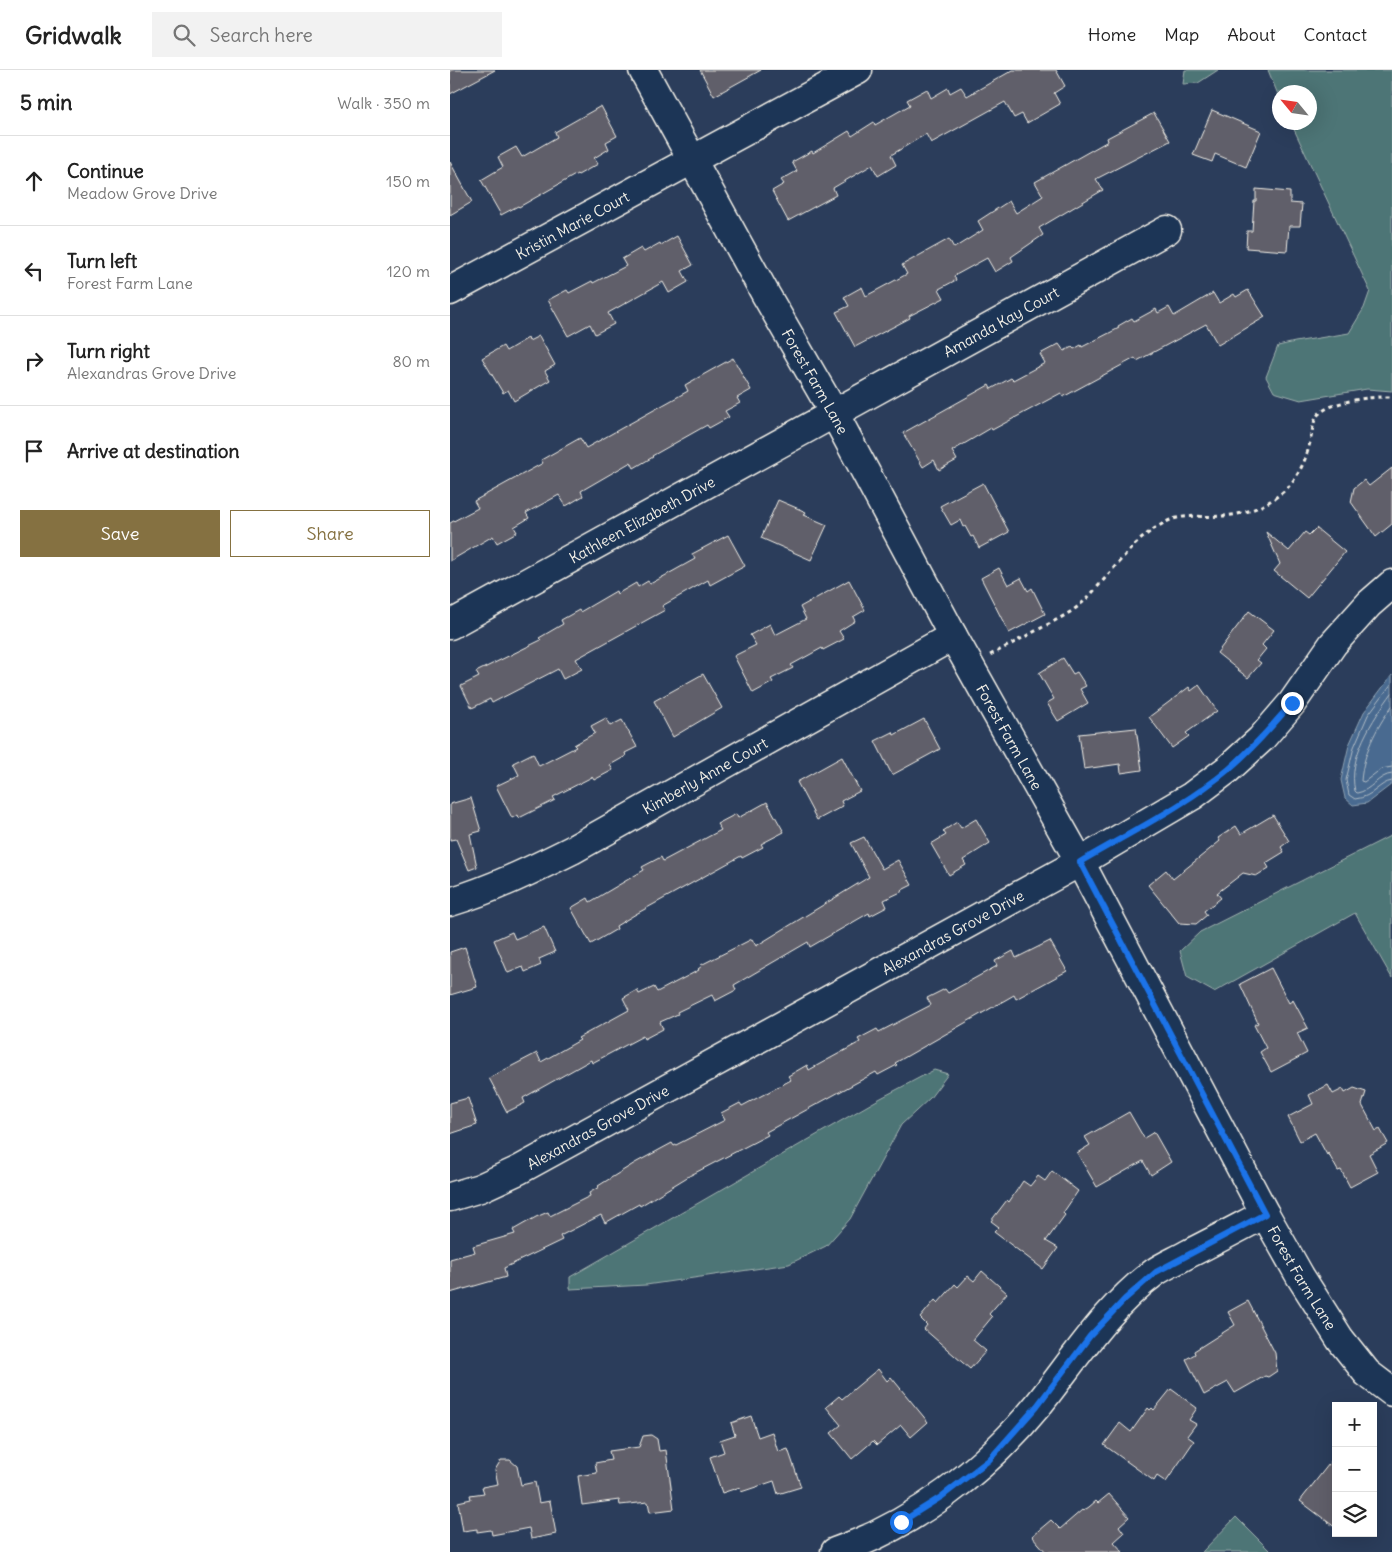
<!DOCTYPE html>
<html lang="en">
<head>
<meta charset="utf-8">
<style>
	:root { --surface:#fff; --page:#f2f2f2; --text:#222; --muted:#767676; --line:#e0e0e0; --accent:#857141 }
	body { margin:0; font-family:Delius,sans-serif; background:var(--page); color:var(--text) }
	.controls { position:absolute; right:15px; bottom:15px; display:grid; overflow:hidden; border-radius:0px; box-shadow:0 5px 20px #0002 }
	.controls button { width:45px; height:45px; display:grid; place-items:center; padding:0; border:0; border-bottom:1px solid var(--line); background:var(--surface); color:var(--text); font:25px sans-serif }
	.compass { position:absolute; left:822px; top:15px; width:45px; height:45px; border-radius:50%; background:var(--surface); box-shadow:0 5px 20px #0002; rotate:299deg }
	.stop { position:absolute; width:15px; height:15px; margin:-11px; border:4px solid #1a73e8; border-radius:50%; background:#fff }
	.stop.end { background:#1a73e8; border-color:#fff; box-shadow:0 1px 5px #0008 }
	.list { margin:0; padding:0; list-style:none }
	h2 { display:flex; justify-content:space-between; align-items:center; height:65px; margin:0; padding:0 20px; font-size:21px }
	h2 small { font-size:16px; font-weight:400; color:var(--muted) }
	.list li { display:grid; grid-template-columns:32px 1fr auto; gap:15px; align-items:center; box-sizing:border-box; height:90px; padding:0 20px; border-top:1px solid var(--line) }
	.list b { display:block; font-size:19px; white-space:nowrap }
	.list p { margin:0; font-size:16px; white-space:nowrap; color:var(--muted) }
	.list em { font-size:16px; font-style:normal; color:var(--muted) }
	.actions { display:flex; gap:10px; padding:15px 20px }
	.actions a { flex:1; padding:11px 0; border:1px solid var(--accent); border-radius:0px; text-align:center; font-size:18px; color:var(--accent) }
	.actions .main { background:var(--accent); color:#fff }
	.icon { flex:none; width:28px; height:28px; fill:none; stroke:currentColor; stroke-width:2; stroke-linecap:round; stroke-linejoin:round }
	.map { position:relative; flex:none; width:942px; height:1482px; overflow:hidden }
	header { display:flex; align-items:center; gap:30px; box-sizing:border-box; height:70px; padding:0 25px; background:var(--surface); border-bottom:1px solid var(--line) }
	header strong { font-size:24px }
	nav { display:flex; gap:28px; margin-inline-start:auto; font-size:18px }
	.search { width:350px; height:45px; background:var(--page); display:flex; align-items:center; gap:12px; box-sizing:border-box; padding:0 18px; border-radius:0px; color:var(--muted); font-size:19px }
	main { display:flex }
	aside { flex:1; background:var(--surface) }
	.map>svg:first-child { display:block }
	.green { fill:#4d7476; stroke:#a0b2af }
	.water { fill:#496b90; stroke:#8da1b3 }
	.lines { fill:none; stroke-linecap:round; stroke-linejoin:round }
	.shore { stroke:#b0bbc5; stroke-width:1 }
	.building { fill:#615f6b; stroke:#f4f1e8 }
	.minor-casing { stroke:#f4f1e8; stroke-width:31 }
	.path { stroke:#f4f1e8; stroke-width:3; stroke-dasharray:4 4; stroke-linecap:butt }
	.minor { stroke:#1d3557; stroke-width:28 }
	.route { stroke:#1a73e8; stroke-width:6 }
	.labels { text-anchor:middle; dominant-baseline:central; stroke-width:4; stroke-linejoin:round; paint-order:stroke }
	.street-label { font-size:15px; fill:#f4f1e8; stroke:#1d3557 }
</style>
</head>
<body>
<header>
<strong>Gridwalk</strong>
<div class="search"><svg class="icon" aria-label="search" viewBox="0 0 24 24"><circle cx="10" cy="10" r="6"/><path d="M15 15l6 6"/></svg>Search here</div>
<nav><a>Home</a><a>Map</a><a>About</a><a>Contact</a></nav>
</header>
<main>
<aside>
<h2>5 min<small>Walk · 350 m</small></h2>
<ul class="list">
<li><svg class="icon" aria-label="ahead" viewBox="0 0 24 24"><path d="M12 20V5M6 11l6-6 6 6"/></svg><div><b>Continue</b><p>Meadow Grove Drive</p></div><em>150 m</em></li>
<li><svg class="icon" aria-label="left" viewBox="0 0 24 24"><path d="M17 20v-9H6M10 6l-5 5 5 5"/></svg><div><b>Turn left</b><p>Forest Farm Lane</p></div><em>120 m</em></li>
<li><svg class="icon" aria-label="right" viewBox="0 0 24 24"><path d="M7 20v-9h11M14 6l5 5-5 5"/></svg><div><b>Turn right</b><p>Alexandras Grove Drive</p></div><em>80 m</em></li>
<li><svg class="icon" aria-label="arrive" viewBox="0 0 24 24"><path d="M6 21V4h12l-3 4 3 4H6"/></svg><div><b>Arrive at destination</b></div></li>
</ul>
<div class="actions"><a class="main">Save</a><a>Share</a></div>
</aside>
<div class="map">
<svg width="942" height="1482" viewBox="0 0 942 1482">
	<rect width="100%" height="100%" fill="#2b3d5b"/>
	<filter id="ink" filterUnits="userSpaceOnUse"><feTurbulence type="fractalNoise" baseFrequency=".02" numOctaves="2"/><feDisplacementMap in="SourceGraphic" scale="10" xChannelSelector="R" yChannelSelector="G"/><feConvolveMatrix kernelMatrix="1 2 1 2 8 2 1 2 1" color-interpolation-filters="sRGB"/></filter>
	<g filter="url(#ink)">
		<g class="green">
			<polygon points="735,0 768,0 748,13 733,14"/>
			<polygon points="818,0 942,0 942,321 917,319 851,330 824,322 816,307 828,276 845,272 899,263 914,238 920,221 841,53 859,52 859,22 829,22 829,27"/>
			<polygon points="942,765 942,908 905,843 764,922 737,907 730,881 750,862"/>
			<polygon points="484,1000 498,1004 480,1028 451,1055 400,1149 376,1176 339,1194 196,1215 120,1219 120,1207 429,1029"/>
			<polygon points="786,1447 821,1482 752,1482"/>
		</g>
		<polygon class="water" points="942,605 942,714 917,733 903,735 895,728 891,710 899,675 914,642"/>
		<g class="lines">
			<g class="shore">
				<path d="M942,613l-24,32 -14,32 -8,33 3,15 6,4c19,-2 23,-16 37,-18"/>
				<path d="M942,623c-19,26 -45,65 -37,98l2,2c14,-2 21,-18 35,-19"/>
				<path d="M942,636c-16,22 -29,48 -31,75l3,1 17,-13 11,-2"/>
			</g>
		</g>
		<g class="building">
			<polygon points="0,0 45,0 0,24"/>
			<polygon points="250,0 311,0 264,26"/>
			<polygon points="563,0 606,0 615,16 604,23 610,34 577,53 572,44 564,48 555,32 481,73 476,64 441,85 446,95 428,106 422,95 383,118 386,125 338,151 322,121 334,114 331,110 347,101 342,92 362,81 363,83 399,61 402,66 424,52 425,55 460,35 457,30 477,19 481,28 498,18 500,23 511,17 517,26"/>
			<polygon points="151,36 167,66 156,72 159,79 144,88 148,94 128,105 127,104 69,137 68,136 51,145 31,110 53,97 48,87 66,77 72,87 107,67 105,62"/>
			<polygon points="762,40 811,61 796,97 765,84 762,92 743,85"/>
			<polygon points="704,43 720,71 646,109 653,120 589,158 593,165 561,187 563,191 545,202 537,188 504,206 506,210 489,219 494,228 459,246 460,248 405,277 386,242 399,236 394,227 412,217 416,226 457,204 452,195 499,169 504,178 533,160 528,151 559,131 566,143 593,126 585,112 658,71 657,68"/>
			<polygon points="0,92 22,132 0,145"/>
			<polygon points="806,119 840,122 840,133 852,134 850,156 839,156 837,181 796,178 797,161 802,161 804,131 806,131"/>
			<polygon points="227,166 243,195 232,201 238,212 219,223 213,212 158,243 164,254 145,264 140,254 118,266 98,230 117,220 119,223 142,211 143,213 176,196 172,189 191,178 194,182 210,173 211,175"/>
			<polygon points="798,220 815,247 768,275 756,254 687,291 685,288 613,327 611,323 542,360 541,358 502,381 507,390 489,400 484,390 473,397 453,363 539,315 541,319 561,308 563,310 595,293 590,284 609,274 614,281 622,277 624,279 631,275 632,277 669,258 668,256 682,248 684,251 706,239 708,243 719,237 724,246 763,223 769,233 784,224 786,227"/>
			<polygon points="89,266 105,295 95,301 100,310 64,331 58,320 53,323 32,288 53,276 56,281 78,268 79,271"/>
			<polygon points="283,288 301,320 287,328 290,333 275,341 279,347 259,358 257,355 202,386 203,387 184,398 181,392 131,421 133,426 116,436 109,425 76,443 79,448 64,457 67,462 47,473 43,466 0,491 0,453 28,438 24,431 93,393 91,390 130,368 136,378 238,321 235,315"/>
			<polygon points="942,398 942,454 926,467 901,432 904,418 914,410 919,416"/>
			<polygon points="533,413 559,462 529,478 523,466 521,467 515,456 513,457 510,450 501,455 490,436"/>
			<polygon points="328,430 356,442 354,445 377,455 361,490 311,468"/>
			<polygon points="866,458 895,482 857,528 824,501 830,494 816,462 839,481 855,462 859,465"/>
			<polygon points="278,465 295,496 260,515 258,510 212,536 215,540 126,589 132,599 113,609 108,599 42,633 40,629 22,638 11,616 29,607 26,602 91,570 89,568 113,554 111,550 129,540 130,542 166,521 167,524 186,513 188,517 198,511 200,514 245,489 242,484"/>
			<polygon points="549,498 558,515 571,508 578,521 582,518 595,544 559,563 531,508"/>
			<polygon points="399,510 415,540 403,547 405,551 389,561 394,569 373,580 372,578 341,595 343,598 321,609 323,612 303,623 284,586 306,575 300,565 320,554 325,565 356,549 350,537"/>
			<polygon points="799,541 824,560 812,575 816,579 807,590 811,593 798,608 767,583"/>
			<polygon points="613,588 623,604 627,602 636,616 630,619 638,633 608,651 597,633 604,629 589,603"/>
			<polygon points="253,604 272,638 223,667 204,631"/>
			<polygon points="749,615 767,641 736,663 739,666 722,678 699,647 739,617 741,621"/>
			<polygon points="156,648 160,656 172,650 187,677 175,683 176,686 160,695 163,700 144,710 142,707 103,727 105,730 69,748 68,745 62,748 46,716 69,705 63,693 83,683 89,696 126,677 124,675 145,663 141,656"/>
			<polygon points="474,649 490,679 442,705 425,671 443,662 444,665"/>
			<polygon points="686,658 692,700 671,703 670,694 634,699 629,664"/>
			<polygon points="392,687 410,721 391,731 393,736 367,750 347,712"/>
			<polygon points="21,728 31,761 20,764 27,797 19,800 6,769 0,770 0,734"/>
			<polygon points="317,732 334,762 311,774 313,777 292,788 291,786 186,844 166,856 167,859 141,874 121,838 138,828 140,832 194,800 192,797 211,787 213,791 271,760 267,754 286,744 288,748"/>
			<polygon points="823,745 839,771 831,777 834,782 816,793 819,798 806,806 793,803 767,823 771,828 754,841 757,845 746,854 729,853 698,815 716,800 723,809 770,771 768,768 786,756 791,764"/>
			<polygon points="526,749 540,773 513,790 516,795 499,805 481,774 496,765 493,761 507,752 511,758"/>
			<polygon points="414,767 432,799 448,790 462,815 452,820 453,821 434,830 437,837 420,846 419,843 360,877 358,872 284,915 286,920 265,931 262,925 227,942 228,944 210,952 213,959 194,969 193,966 142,993 141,990 73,1028 75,1033 57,1042 39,1008 87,983 91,992 130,970 128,968 179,940 173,928 187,920 189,924 204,917 207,922 249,900 248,899 252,896 251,895 302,869 306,876 419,807 401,773"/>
			<polygon points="94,857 105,882 89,889 91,895 75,902 73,897 58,903 44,870 62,862 65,869"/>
			<polygon points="600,871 617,901 566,929 564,925 445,993 447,995 428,1005 426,1002 316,1062 318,1065 239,1106 190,1136 189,1134 155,1153 151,1145 110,1166 112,1170 54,1198 56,1207 0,1223 0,1189 25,1182 23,1176 65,1164 63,1160 86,1147 98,1142 100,1146 140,1126 139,1123 149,1117 148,1116 185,1093 222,1073 224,1076 275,1050 271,1043 290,1033 292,1036 341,1010 338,1006 357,995 359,1000 410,972 408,969 427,959 429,962 481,935 477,928 495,919 498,923 547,896 545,891 563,881 566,888"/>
			<polygon points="15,877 27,917 0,925 0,882"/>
			<polygon points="821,898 839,933 843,930 858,958 847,963 857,983 821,1002 810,982 816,978 804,955 808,953 790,914"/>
			<polygon points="878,1015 883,1024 893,1019 895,1023 904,1018 916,1022 912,1035 926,1061 930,1059 938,1073 919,1084 928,1102 900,1117 891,1100 888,1101 878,1083 877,1085 865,1063 850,1071 838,1047 863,1034 859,1025"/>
			<polygon points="18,1028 27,1055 0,1064 0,1033"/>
			<polygon points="679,1042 694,1068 704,1062 721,1092 701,1105 693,1091 647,1117 627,1083 640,1075 635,1067"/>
			<polygon points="602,1101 628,1121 613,1143 615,1145 596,1171 608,1178 593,1199 544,1162 549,1157 541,1151 557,1130 559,1132 573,1111 580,1116 588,1106 595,1111"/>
			<polygon points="532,1201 557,1223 539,1244 542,1247 523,1270 536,1281 520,1299 474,1259 477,1255 470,1248 485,1230 488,1233 505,1214 508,1217 518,1206 524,1211"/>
			<polygon points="798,1231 825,1283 827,1301 818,1307 815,1306 785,1323 778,1312 754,1325 736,1289 745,1284 744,1281 785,1255 778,1242"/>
			<polygon points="428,1299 437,1311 441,1307 478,1352 461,1367 451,1355 427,1375 423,1371 402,1389 381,1363 391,1355 376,1337 389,1326 392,1329"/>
			<polygon points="721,1319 747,1338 739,1350 746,1354 737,1366 744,1371 716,1412 707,1406 704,1411 654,1375 670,1353 681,1362 698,1338 700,1340 702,1338 704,1340"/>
			<polygon points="301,1346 308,1367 322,1362 328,1382 338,1379 351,1417 328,1424 324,1411 291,1422 290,1417 272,1423 260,1387 274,1382 270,1370 285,1365 281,1353"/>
			<polygon points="201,1365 207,1369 209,1381 216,1380 224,1439 200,1442 198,1432 170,1435 169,1430 132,1435 128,1406 147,1403 145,1393 161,1390 159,1381 189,1377 193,1366"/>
			<polygon points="886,1385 886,1458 850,1431"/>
			<polygon points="51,1390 60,1390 67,1396 71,1415 85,1412 89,1433 100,1431 106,1464 81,1469 79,1458 42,1465 41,1460 27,1462 27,1459 13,1461 8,1432 21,1429 20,1425 34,1423 32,1417 48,1414 45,1400"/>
			<polygon points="659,1424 679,1447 669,1456 674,1463 664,1472 673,1482 596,1482 582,1466 601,1450 610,1459 632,1440 633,1441 639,1437 646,1431 648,1433"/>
		</g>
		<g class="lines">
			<g class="minor-casing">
				<g id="minor">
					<path id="s1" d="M193,0l123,225 68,118 119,223 127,226 185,352 35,62 40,63 27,34 25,19"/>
					<path id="s2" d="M0,221l408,-221"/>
					<path id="s3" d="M0,555l717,-395"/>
					<path id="s4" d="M0,832c43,-13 82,-32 122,-52l381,-214"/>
					<path id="s5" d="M0,1127l30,-9 39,-18 561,-308 112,-66 36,-27 33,-30 31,-36 41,-59 36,-40 23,-20"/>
					<path d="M385,1482c80,-28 150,-82 203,-147 36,-45 69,-98 117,-133 10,-7 23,-12 33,-18 26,-13 52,-27 77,-40"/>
				</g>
			</g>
			<path class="path" d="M540,585c18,-9 36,-19 53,-28 13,-7 28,-14 39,-24 28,-26 49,-64 84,-81 17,-9 37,-4 56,-6 24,-1 50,-12 67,-30 10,-11 17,-27 20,-40 3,-9 3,-22 8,-30 11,-15 57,-20 75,-19"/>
			<use href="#minor" class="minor"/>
		</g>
	</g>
	<g class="lines" filter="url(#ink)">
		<path class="route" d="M451,1452l40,-25 48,-37 48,-54 53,-70 35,-37 31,-27 109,-58 -185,-352c49,-29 105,-56 149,-93 23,-20 43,-43 63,-66"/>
	</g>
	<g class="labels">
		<g class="street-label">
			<text stroke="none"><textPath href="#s2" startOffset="139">Kristin Marie Court</textPath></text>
			<text stroke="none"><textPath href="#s3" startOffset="629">Amanda Kay Court</textPath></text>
			<text stroke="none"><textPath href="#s1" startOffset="356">Forest Farm Lane</textPath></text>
			<text stroke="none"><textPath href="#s3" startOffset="219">Kathleen Elizabeth Drive</textPath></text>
			<text stroke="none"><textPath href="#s1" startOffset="761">Forest Farm Lane</textPath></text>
			<text stroke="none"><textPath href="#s4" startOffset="285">Kimberly Anne Court</textPath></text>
			<text stroke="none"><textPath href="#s5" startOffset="569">Alexandras Grove Drive</textPath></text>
			<text stroke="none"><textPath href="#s5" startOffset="164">Alexandras Grove Drive</textPath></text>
			<text stroke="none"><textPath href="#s1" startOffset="1376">Forest Farm Lane</textPath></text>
		</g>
	</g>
</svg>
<div class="controls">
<button>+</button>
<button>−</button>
<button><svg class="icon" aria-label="layers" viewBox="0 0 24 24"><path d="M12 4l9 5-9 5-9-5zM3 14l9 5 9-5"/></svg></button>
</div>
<svg class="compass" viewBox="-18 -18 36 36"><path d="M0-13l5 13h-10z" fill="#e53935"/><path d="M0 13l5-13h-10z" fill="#767676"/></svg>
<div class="stop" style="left:451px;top:1452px"></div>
<div class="stop end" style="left:842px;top:633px"></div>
</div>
</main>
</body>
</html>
